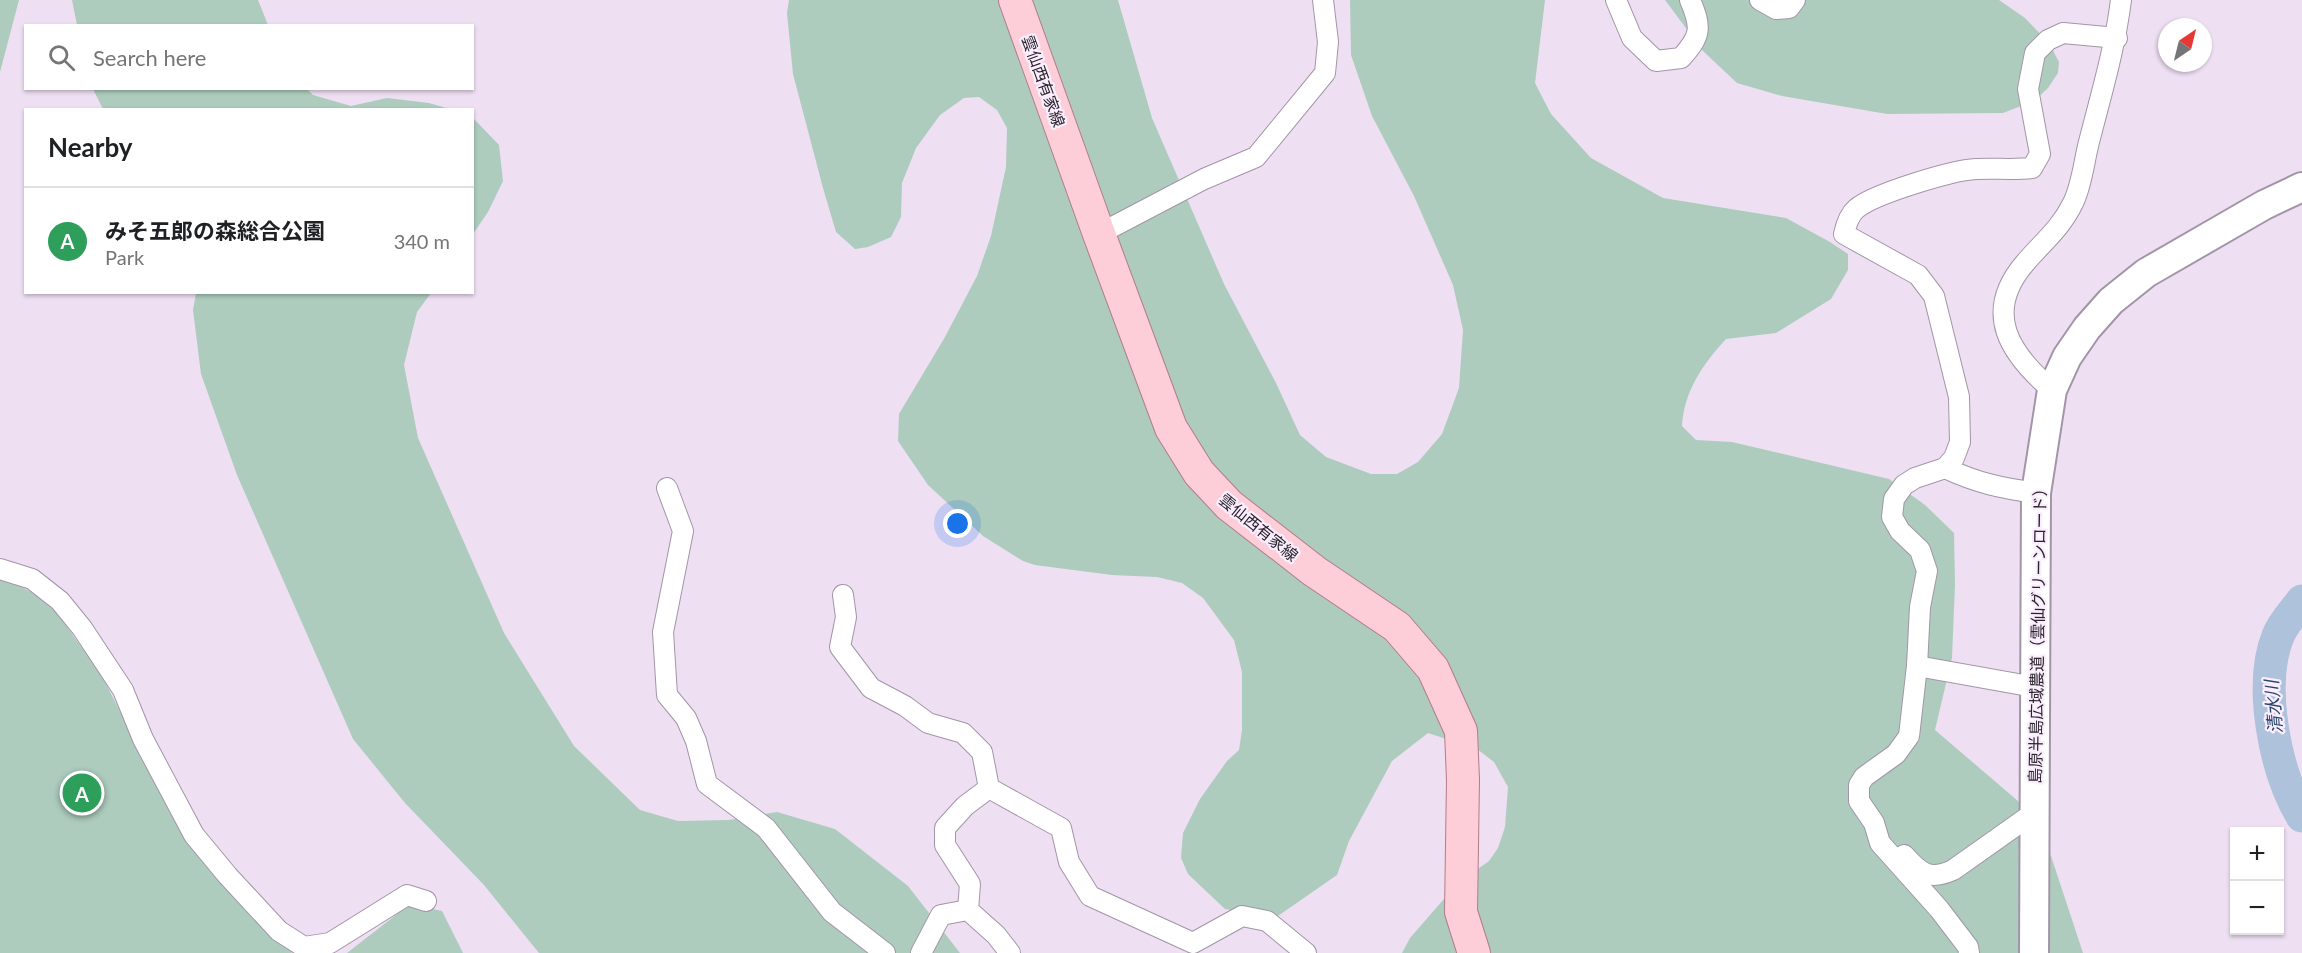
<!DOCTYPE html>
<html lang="en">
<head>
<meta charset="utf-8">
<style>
	:root { --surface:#fff; --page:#f2f2f2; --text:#202124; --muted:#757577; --line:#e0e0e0; --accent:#18636f }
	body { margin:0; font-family:Lato,"Noto Sans JP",sans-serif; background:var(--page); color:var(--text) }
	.controls { position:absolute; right:18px; bottom:18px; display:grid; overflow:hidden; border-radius:0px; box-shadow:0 2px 4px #0004 }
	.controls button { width:54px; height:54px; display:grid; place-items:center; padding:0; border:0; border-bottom:2px solid var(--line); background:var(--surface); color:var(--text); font:30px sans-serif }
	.compass { position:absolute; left:2158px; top:18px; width:54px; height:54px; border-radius:50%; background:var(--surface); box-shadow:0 2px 4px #0004; rotate:35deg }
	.you { position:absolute; left:958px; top:524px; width:21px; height:21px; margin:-15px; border:4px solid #fff; border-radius:50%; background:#1a73e8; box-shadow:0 0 0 9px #1a73e833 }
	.badge { display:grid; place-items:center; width:39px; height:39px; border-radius:50%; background:var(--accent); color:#fff; font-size:20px; font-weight:700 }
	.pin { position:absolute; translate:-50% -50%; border:3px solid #fff; box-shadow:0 2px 6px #0006 }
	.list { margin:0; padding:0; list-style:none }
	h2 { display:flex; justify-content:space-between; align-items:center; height:78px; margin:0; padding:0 24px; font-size:26px }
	h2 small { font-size:20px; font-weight:400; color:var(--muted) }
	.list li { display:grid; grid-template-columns:39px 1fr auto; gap:18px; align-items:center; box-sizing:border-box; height:108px; padding:0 24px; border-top:2px solid var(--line) }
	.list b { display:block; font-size:22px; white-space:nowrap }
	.list p { margin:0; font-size:20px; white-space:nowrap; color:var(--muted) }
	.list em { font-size:20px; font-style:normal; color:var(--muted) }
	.icon { flex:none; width:33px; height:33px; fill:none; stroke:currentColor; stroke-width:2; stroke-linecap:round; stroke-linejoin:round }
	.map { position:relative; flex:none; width:2302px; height:953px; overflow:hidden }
	.search { position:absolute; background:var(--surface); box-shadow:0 2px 4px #0004; left:24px; top:24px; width:450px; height:66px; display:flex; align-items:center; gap:15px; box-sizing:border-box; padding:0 21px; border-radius:0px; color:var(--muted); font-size:22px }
	.panel { position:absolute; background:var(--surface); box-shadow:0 2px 4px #0004; left:24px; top:108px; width:450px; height:186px; border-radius:0px }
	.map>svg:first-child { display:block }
	.green { fill:#adccbd }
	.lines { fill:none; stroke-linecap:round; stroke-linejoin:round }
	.river { stroke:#aec2db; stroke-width:33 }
	.street-casing { stroke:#a395a8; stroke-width:22 }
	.secondary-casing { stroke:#a395a8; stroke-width:32 }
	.primary-casing { stroke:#b27c8b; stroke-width:34 }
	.street { stroke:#fff; stroke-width:20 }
	.secondary { stroke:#fff; stroke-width:28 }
	.primary { stroke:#fdcdd8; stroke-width:32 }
	.labels { text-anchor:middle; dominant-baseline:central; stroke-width:4.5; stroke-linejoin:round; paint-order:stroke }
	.street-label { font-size:16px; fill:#29242b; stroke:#faedfd }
	.water-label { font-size:18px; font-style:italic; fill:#28466a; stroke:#faedfd }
</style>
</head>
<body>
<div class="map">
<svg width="2302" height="953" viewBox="0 0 2302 953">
	<rect width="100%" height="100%" fill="#eedff3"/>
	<g class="green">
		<polygon points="0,0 19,0 0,72"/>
		<polygon points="72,0 258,0 268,25 77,25"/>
		<path d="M789,0h329l34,118 72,166 52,99 24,52 26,22 45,17h26l21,-12 24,-28 17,-46 4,-58 -10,-45 -39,-89 -42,-80 -21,-61 -1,-55h195l-10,83 16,31 40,44 72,40 123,20 44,24 18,12v16l-17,29 -55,34 -50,6c-23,25 -42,52 -44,87l14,14 36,2 157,37 36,26 29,28 1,51 -3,74 -17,72 83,71 33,55 32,97h-681l8,-15 47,-54 32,-23 9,-13 7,-21 3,-40 -14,-25 -17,-13 -49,-16 -36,28 -43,80 -12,34 -62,43 -50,-9 -37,-35 -7,-16 2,-25 17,-34 27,-38 12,-11 3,-20v-58l-8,-32 -31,-42 -21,-15 -25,-6 -45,-2 -77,-10 -12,-4 -40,-25 -55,-51 -30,-44 1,-27 46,-77 32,-61 14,-40 15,-69 1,-39 -10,-18 -18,-13 -15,1 -24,17 -24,33 -14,35 -1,34 -10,20 -23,10 -13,2 -19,-17 -13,-44 -30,-114 -6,-61z"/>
		<polygon points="1665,0 1999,0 2025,18 2049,43 2059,62 2058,73 2048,88 2034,101 2003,113 1887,114 1782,96 1737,83 1703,51"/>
		<polygon points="93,89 307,89 313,95 351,106 387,98 429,103 450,109 103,109"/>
		<polygon points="473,118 499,145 503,181 488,212 473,234"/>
		<polygon points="196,293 431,293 417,312 404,365 418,438 504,633 574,746 640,810 678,821 729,820 777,812 835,829 908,886 960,953 539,953 484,885 405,803 353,739 237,475 201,374 193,310"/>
		<polygon points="0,577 6,577 32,593 56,612 101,674 141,753 234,892 292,953 0,953"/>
		<polygon points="410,904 442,911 463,953 347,953"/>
	</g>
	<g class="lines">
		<path class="river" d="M2302,601c-8,11 -19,22 -24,35 -20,50 -3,135 24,180"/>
		<g class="street-casing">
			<g id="street">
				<path d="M1616,0l16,38 24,23 25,-3c20,-22 21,-30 9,-58"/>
				<polyline points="1760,0 1776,9 1789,8 1795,0"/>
				<polyline points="1099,234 1204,179 1256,157 1325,73 1328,42 1323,0"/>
				<path d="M2052,390c-42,-36 -70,-77 -27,-127 17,-20 36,-35 48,-60 9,-18 11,-42 16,-61 12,-47 26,-94 32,-142"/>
				<path d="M1945,468c32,15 56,20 91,25"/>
				<polyline points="667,488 683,531 663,632 667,695 686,718 696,741 707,784 766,828 832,912 885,953"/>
				<polyline points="0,569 32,579 60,601 82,628 123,690 143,739 194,835 228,876 279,931 304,947 330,943 407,895 426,901"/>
				<polyline points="843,595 846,617 840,647 871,688 905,706 928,723 963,733 982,752 989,788 1061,828 1069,862 1090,896 1193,943 1242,916 1267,921 1306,953"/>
				<polyline points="1917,666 2034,687"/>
				<path d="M1904,855c16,18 25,26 49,15l82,-58"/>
				<polyline points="968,910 970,884 945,845 945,828 965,806 989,788"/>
				<polyline points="921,953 941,915 968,910 996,935 1010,953"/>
				<path d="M1969,953l-1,-6 -29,-38 -59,-66 -6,-20 -15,-22v-16l5,-8 32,-23 13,-18 8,-70 3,-59 7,-36 -7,-21 -20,-19 -8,-14 2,-18 10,-14 11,-7 30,-10 9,-10 6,-16 -1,-45 -25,-101 -16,-21 -74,-41c2,-9 5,-19 12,-25 17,-15 97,-39 120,-40 19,-1 37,1 56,-1l8,-14 -12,-65 7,-36 13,-13 15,-7 54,5"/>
			</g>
		</g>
		<g class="secondary-casing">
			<polyline id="secondary" points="2034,953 2036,493 2052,390 2067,357 2087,328 2111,301 2146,273 2264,205 2302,187"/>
		</g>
		<g class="primary-casing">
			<polyline id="primary" points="1015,0 1099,234 1171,428 1199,473 1229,505 1314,571 1397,627 1433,669 1461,731 1463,780 1461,912 1474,953"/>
		</g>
		<use href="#street" class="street"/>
		<use href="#secondary" class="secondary"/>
		<use href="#primary" class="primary"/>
	</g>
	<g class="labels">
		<g class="street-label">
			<text transform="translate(1044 81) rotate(70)">雲仙西有家線</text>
			<text transform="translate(1259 527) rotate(39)">雲仙西有家線</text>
			<text transform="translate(2037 632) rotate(-89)">島原半島広域農道（雲仙グリーンロード）</text>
		</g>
		<g class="water-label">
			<text transform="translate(2273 707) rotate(-95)">清水川</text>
		</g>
	</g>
</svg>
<div class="controls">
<button>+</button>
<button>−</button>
</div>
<svg class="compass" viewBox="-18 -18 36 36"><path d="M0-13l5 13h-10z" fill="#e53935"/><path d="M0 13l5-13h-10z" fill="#757577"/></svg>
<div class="you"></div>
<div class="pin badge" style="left:82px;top:793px;background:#2e9e5b">A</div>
<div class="search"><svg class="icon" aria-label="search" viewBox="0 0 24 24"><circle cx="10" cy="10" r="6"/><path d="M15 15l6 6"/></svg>Search here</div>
<section class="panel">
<h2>Nearby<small></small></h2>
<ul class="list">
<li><span class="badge" style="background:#2e9e5b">A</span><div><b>みそ五郎の森総合公園</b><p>Park</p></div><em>340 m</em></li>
</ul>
</section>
</div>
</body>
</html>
